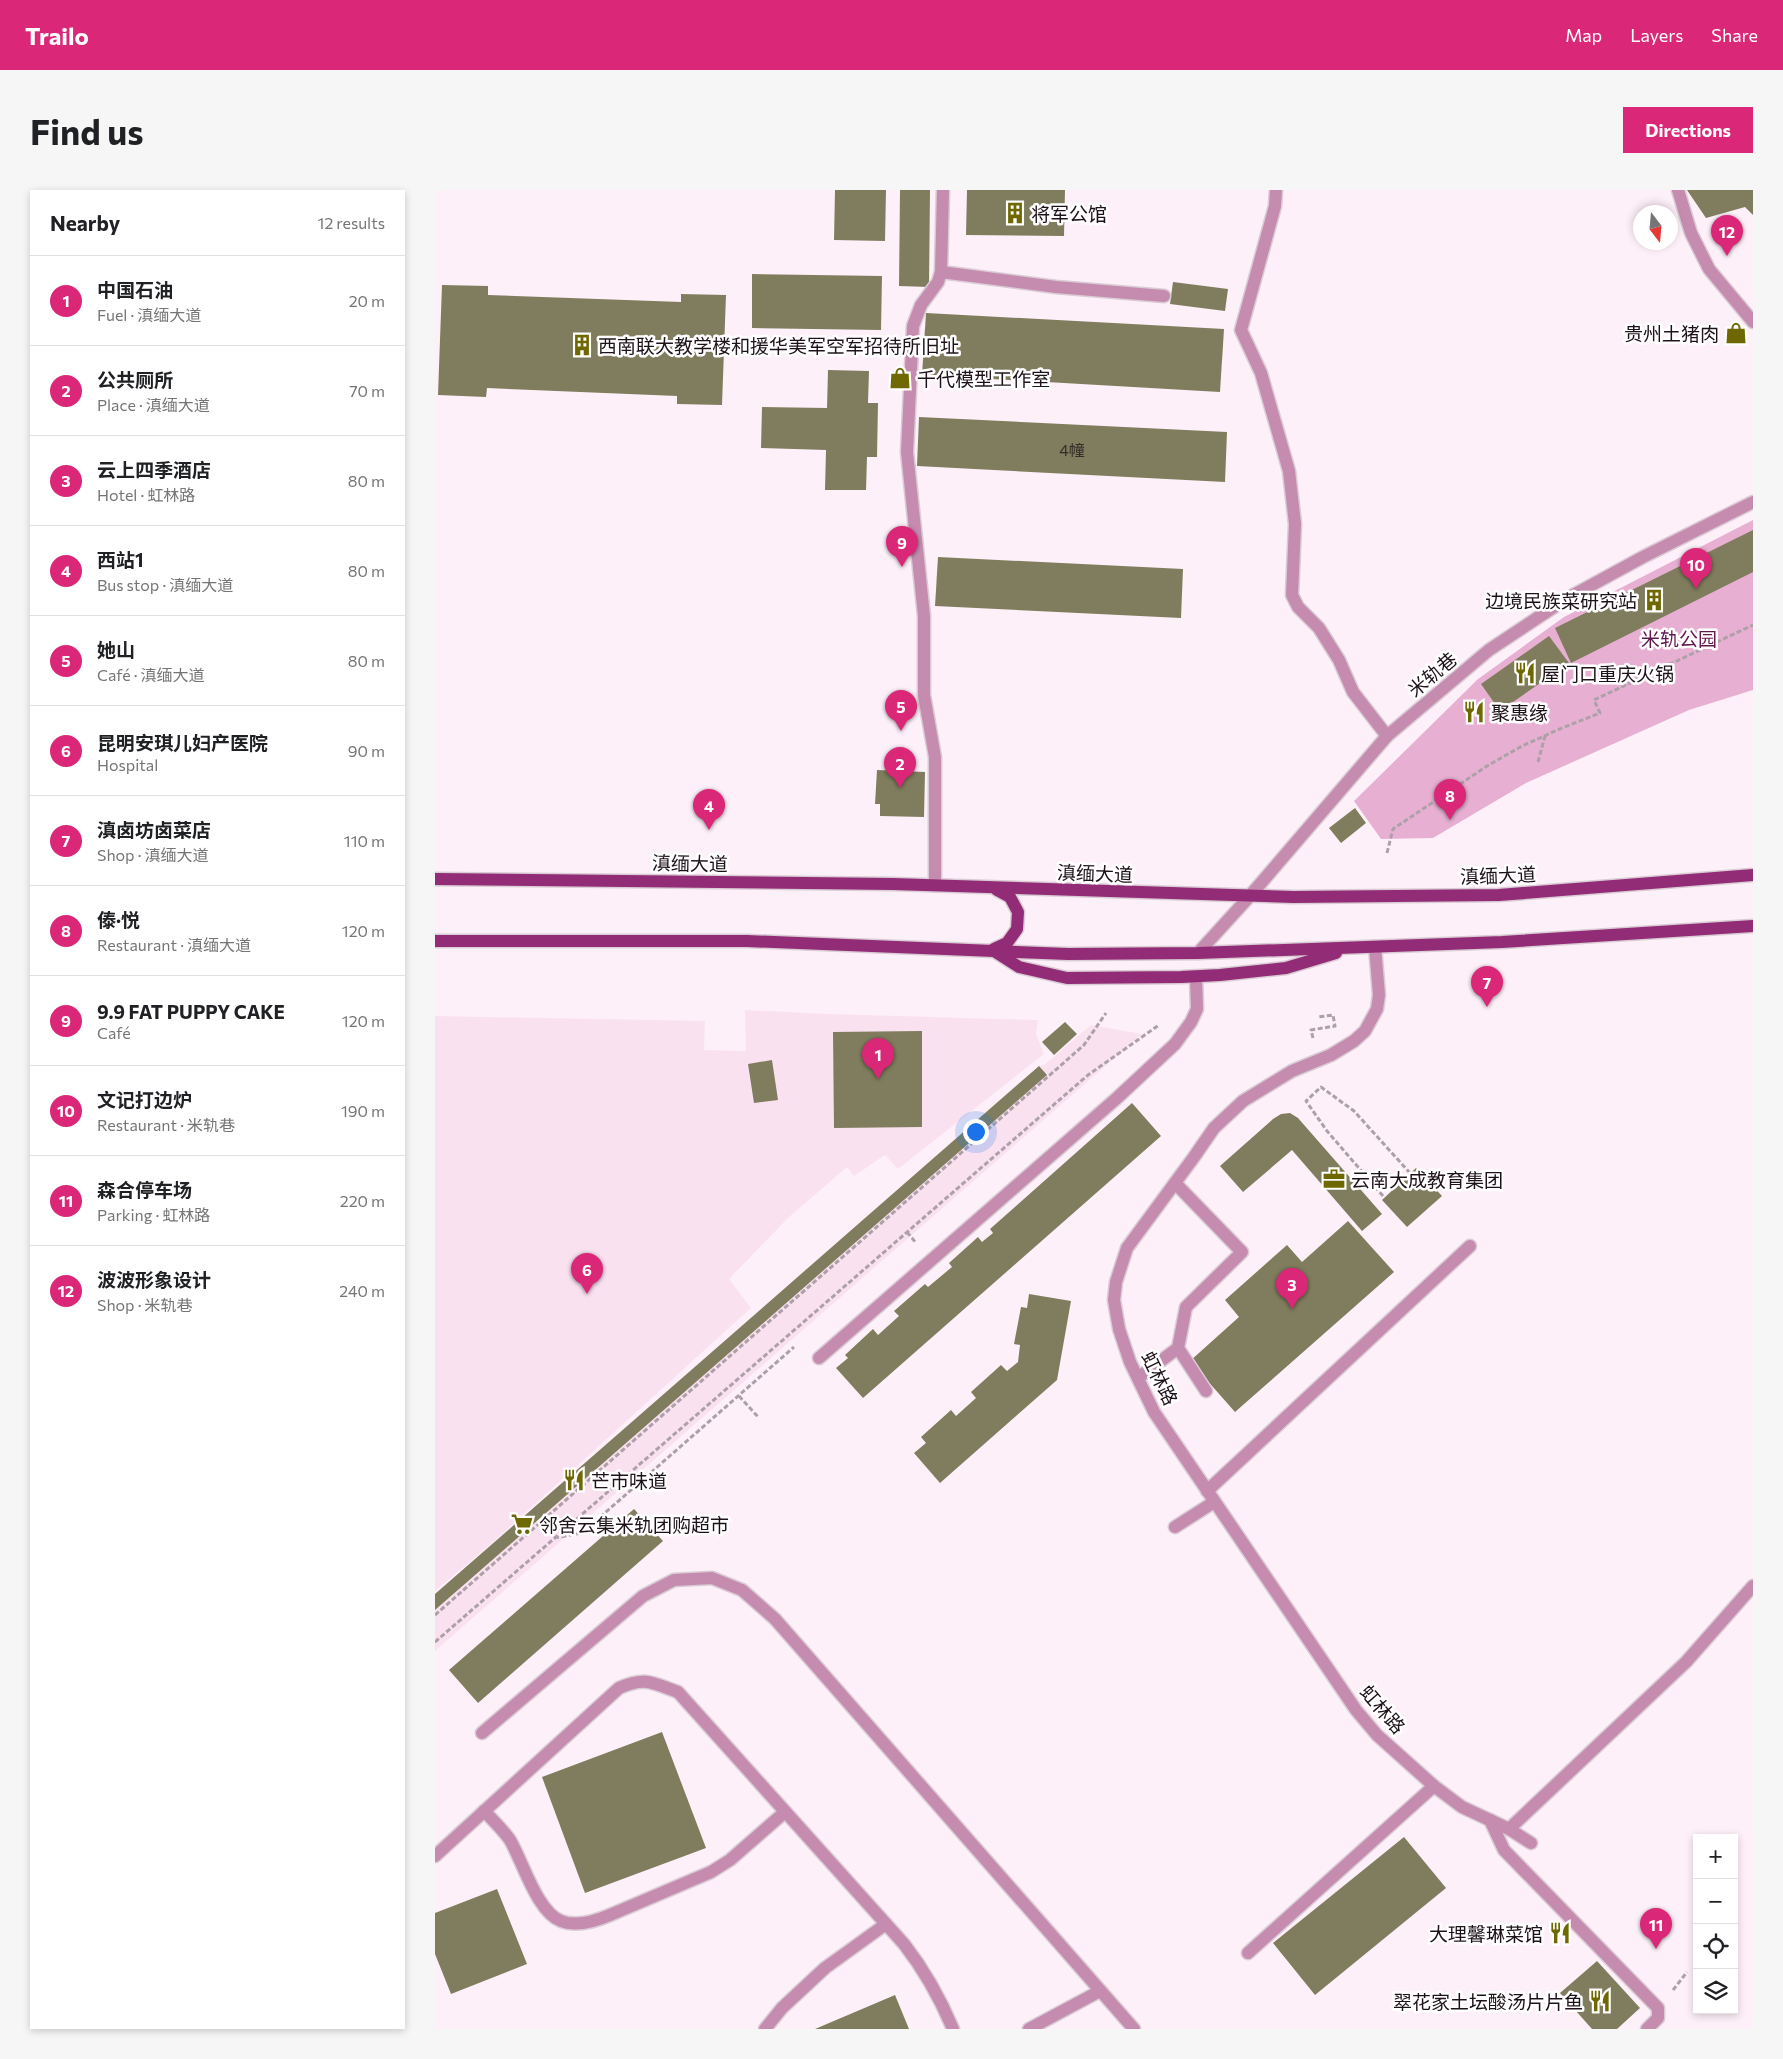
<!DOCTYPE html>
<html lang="en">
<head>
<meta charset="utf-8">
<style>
	:root { --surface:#fff; --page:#f6f6f6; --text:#202124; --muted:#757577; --line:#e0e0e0; --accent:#db2777 }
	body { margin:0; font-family:Commissioner,"Noto Sans SC",sans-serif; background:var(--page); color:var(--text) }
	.controls { position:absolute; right:15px; bottom:15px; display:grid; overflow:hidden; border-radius:0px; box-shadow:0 2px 8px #0003 }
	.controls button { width:45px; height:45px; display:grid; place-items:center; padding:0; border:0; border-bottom:1px solid var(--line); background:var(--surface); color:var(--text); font:25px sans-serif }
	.compass { position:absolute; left:1198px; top:15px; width:45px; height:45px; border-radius:50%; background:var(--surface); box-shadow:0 2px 8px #0003; rotate:164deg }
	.you { position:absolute; left:540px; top:941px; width:18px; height:18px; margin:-12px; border:4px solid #fff; border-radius:50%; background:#1a73e8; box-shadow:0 0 0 8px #1a73e833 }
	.badge { display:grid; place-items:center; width:32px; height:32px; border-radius:50%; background:var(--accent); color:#fff; font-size:16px; font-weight:700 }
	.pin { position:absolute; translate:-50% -41px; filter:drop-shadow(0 1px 2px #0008) }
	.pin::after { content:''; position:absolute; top:26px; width:18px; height:15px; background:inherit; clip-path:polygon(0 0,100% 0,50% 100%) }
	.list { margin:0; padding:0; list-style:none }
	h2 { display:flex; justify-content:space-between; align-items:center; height:65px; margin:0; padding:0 20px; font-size:21px }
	h2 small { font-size:16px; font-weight:400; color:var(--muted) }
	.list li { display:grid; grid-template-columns:32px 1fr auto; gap:15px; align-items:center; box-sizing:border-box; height:90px; padding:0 20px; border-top:1px solid var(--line) }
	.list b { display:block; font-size:19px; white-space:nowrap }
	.list p { margin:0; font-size:16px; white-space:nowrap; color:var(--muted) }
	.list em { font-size:16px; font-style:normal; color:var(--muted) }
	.icon { flex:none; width:28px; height:28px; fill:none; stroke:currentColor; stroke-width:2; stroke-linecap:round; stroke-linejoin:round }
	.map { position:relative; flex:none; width:1318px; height:1839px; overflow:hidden; border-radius:0px }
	header { display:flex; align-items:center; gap:30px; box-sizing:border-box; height:70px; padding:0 25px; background:var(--accent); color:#fff }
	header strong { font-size:24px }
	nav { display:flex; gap:28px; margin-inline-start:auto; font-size:18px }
	.intro { display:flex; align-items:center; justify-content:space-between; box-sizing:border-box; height:120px; padding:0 30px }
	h1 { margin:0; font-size:35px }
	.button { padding:12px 22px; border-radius:0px; background:var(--accent); color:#fff; font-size:18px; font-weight:700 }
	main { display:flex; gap:30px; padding:0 30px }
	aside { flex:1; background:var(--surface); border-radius:0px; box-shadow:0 2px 8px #0003 }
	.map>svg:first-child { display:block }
	.built { fill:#fae1f0 }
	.green { fill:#e7b0d2 }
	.building { fill:#7f7d5d }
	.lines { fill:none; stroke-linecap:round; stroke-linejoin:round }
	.minor-casing { stroke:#daccd5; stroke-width:15 }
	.major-casing { stroke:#daccd5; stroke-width:15 }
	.path { stroke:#ada0a8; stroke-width:3; stroke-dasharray:5 2.5; stroke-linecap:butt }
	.minor { stroke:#c58cb0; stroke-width:12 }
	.major { stroke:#932c76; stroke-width:12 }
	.labels { text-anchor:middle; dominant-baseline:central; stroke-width:5; stroke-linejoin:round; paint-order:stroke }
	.number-label { font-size:16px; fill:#362d2a }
	.poi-label { font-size:19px; fill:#1d1219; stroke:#fff; text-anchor:start }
	.park-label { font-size:19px; fill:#63174f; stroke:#fff }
	.street-label { font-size:19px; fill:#1d1219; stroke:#fff }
</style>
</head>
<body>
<header>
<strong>Trailo</strong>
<nav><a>Map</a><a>Layers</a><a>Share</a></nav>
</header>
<div class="intro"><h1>Find us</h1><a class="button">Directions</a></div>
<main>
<aside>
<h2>Nearby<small>12 results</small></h2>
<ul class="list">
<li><span class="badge">1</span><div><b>中国石油</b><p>Fuel · 滇缅大道</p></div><em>20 m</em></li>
<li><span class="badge">2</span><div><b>公共厕所</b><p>Place · 滇缅大道</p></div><em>70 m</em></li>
<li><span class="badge">3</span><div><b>云上四季酒店</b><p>Hotel · 虹林路</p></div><em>80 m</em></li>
<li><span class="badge">4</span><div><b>西站1</b><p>Bus stop · 滇缅大道</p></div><em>80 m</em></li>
<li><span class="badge">5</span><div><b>她山</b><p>Café · 滇缅大道</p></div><em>80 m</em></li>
<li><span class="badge">6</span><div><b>昆明安琪儿妇产医院</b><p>Hospital</p></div><em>90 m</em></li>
<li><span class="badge">7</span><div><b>滇卤坊卤菜店</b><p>Shop · 滇缅大道</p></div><em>110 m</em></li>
<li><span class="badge">8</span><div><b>傣·悦</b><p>Restaurant · 滇缅大道</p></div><em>120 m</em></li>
<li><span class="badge">9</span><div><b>9.9 FAT PUPPY CAKE</b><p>Café</p></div><em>120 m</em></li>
<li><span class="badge">10</span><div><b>文记打边炉</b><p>Restaurant · 米轨巷</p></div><em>190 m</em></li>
<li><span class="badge">11</span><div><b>森合停车场</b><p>Parking · 虹林路</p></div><em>220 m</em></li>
<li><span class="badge">12</span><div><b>波波形象设计</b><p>Shop · 米轨巷</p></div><em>240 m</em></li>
</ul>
</aside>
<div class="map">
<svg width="1318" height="1839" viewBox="0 0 1318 1839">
	<rect width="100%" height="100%" fill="#fef0f9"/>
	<g class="built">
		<polygon points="310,820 394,824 603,830 601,844 609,864 463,979 450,965 419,986 412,977 353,1028 294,1089 316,1118 57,1353 0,1401 0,826 270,831 269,860 311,861"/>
		<polygon points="656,835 707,844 0,1461 0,1404 604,876 609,875"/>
	</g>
	<polygon class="green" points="1318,330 1318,500 1254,520 1091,593 998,648 946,649 919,611 1043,489 1129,427"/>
	<g class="building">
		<polygon points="400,0 451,0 450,51 399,50"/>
		<polygon points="465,0 495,0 494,97 464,96"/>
		<polygon points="532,0 630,0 629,46 531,45"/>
		<polygon points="1252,0 1318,0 1318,25 1310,17 1271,28"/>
		<polygon points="317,84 447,86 446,140 317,138"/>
		<polygon points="738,92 793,99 790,121 735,114"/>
		<polygon points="7,95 53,96 53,105 246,112 246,104 291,105 287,215 242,214 242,206 52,198 51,207 3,205"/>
		<polygon points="491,123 789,139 785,202 487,185"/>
		<polygon points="393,180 434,181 433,213 443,213 442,267 432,267 431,300 390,300 391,260 326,258 327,217 392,218"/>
		<polygon points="484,227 792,242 790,292 482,276"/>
		<polygon points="1318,340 1318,382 1136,473 1120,438"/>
		<polygon points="503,367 748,379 746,428 500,416"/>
		<polygon points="1114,446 1134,473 1065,521 1046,494"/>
		<polygon points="442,580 490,582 489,627 445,626 445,614 440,614"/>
		<polygon points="920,618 931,633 906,653 894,638"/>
		<polygon points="630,832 642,844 619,865 607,852"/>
		<polygon points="487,841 487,937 399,938 398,842"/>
		<polygon points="337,870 343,910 319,913 313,874"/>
		<polygon points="604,876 612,885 0,1420 0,1404"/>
		<polygon points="697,913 726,946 428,1208 401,1178 413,1168 410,1165 438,1139 443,1145 464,1126 459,1121 490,1094 493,1097 517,1077 514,1073 543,1047 547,1052 558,1043 555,1039"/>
		<polygon points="855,923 863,928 947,1024 927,1041 857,960 808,1002 785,976 838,929 846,924"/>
		<polygon points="981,978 1007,1006 972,1037 947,1010"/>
		<polygon points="913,1031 959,1082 800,1222 755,1171 804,1127 790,1110 852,1055 867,1072"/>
		<polygon points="594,1104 636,1111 622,1190 505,1293 479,1263 491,1253 486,1247 516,1220 521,1226 541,1208 536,1202 566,1175 572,1181 583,1172 585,1155 579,1154 586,1117 592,1118"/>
		<polygon points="199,1319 228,1351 43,1513 14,1480"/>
		<polygon points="227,1542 271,1658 150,1703 107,1587"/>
		<polygon points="969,1647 1011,1698 880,1805 838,1753"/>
		<polygon points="62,1699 92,1774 16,1804 0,1764 0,1723"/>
		<polygon points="1162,1771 1205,1818 1182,1839 1157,1839 1125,1803"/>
		<polygon points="460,1805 474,1839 380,1839"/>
	</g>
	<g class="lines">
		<g class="minor-casing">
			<g id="minor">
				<polyline points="841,0 840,16 806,140 826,183 854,281 860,334 857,405 863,417 884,438 904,470 918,502 952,546"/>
				<polyline points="1243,0 1256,43 1274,79 1318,132"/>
				<polyline points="506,82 621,97 729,106"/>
				<polyline points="500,695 500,567 489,505 489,426 472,262 478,136 486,115 503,92 506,82 508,0"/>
				<polyline points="940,757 944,805 942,819 930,841 919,851 896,865 857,881 808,911 779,938 759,967 692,1058 681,1092 679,1110 684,1139 695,1172 719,1222 921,1520 942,1545 999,1596 1027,1617 1074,1639 1096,1653"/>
				<polyline points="763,763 814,707 952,546 1054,460 1131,409 1208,367 1318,312"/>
				<polyline points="740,993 807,1062 751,1117 743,1158 771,1201"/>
				<polyline points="384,1168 682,908 740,854 756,832 762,819 761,787"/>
				<polyline points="703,1188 743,1158"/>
				<polyline points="772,1301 1035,1056"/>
				<polyline points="740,1337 779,1312"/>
				<polyline points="47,1543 208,1406 239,1390 277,1388 307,1400 340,1429 699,1839"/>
				<path d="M49,1621c9,9 19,19 26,29 13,22 27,72 51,81 15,6 35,0 49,-6l101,-43 19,-12 55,-48"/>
				<polyline points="1055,1630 1069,1660 1223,1818 1223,1828 1212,1839"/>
				<polyline points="1074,1639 1251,1472 1318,1396"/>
				<path d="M0,1666l184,-168c26,-12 34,-5 59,4l226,252c21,27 36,54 49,85"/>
				<polyline points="813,1763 999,1596"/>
				<polyline points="330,1839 347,1818 390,1778 451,1734"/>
				<polyline points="594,1839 665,1801"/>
			</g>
		</g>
		<g class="major-casing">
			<g id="major">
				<polyline points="0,689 458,694 858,707 1064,705 1318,685"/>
				<polyline points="0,751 312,751 633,764 763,763 1067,752 1318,736"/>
				<polyline points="559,759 572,753 582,739 583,722 575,707 562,700"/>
				<polyline points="559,761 584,777 632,788 746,787 785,785 851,778 901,763"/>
			</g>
		</g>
		<g class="path">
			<polyline points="1103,572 1110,546"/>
			<polyline points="952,663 958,639 1052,576 1087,556 1127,538 1165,523 1159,510 1318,435"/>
			<polyline points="878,848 876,840 900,836 898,825 883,827"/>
			<polyline points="948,1006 892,941 871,911 886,897 919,921 975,983"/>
			<polyline points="472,1042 481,1053"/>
			<polyline points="304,1206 324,1228"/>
			<polyline points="119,1348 147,1343 359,1157"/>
			<polyline points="0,1425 649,855 671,823"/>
			<polyline points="0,1452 653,885 724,835"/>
			<polyline points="1238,1800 1252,1782"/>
		</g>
		<use href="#minor" class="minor"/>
		<use href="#major" class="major"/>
	</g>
	<defs>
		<g id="building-bare" transform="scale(1.725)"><path d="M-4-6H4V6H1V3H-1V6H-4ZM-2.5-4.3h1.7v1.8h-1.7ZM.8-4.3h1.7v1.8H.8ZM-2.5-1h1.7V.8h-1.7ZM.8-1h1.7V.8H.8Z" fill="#6f6800" stroke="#fff" stroke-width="2.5" paint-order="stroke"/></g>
		<g id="shop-bare" transform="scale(1.725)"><path d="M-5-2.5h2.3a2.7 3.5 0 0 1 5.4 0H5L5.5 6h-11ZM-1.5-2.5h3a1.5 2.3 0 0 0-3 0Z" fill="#6f6800" stroke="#fff" stroke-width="2.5" paint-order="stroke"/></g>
		<g id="restaurant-bare" transform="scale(1.725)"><path d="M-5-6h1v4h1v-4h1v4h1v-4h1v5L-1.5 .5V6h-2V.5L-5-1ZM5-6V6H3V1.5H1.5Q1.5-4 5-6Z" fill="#6f6800" stroke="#fff" stroke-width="2.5" paint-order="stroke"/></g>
		<g id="office-bare" transform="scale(1.725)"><path d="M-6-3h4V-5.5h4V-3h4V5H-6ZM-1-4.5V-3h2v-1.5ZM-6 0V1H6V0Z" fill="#6f6800" stroke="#fff" stroke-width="2.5" paint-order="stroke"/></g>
		<g id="supermarket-bare" transform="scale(1.725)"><path d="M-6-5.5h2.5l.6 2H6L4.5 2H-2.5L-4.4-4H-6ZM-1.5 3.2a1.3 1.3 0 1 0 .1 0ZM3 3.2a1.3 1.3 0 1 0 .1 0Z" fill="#6f6800" stroke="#fff" stroke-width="2.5" paint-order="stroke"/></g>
	</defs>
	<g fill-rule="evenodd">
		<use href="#building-bare" x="580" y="23"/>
		<use href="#shop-bare" x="1301" y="143"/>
		<use href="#building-bare" x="147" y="155"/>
		<use href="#shop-bare" x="465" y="188"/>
		<use href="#building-bare" x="1219" y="410"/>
		<use href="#restaurant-bare" x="1090" y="483"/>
		<use href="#restaurant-bare" x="1039" y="522"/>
		<use href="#office-bare" x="899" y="989"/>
		<use href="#restaurant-bare" x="139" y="1290"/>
		<use href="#supermarket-bare" x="87" y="1334"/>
		<use href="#restaurant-bare" x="1125" y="1743"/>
		<use href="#restaurant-bare" x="1165" y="1811"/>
	</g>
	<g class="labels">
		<g class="number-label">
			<text x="637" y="259">4幢</text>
		</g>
		<g class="poi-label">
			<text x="596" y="23">将军公馆</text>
			<text x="1284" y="143" text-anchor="end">贵州土猪肉</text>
			<text x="163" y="155">西南联大教学楼和援华美军空军招待所旧址</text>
			<text x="482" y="188">千代模型工作室</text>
			<text x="1202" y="410" text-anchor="end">边境民族菜研究站</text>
			<text x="1106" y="483">屋门口重庆火锅</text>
			<text x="1056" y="522">聚惠缘</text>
			<text x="916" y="989">云南大成教育集团</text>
			<text x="156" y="1290">芒市味道</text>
			<text x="104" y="1334">邻舍云集米轨团购超市</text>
			<text x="1108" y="1743" text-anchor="end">大理馨琳菜馆</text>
			<text x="1148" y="1811" text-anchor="end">翠花家土坛酸汤片片鱼</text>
		</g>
		<g class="park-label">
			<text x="1244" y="448">米轨公园</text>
		</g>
		<g class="street-label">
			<text transform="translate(997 484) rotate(-40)">米轨巷</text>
			<text transform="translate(255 673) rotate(1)">滇缅大道</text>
			<text transform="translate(660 683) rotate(2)">滇缅大道</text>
			<text transform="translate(1063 685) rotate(-2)">滇缅大道</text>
			<text transform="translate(725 1188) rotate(64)">虹林路</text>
			<text transform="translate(948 1519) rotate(49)">虹林路</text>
		</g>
	</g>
</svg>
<div class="controls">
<button>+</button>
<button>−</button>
<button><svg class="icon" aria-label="locate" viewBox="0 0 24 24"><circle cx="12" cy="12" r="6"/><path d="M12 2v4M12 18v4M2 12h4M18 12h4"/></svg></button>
<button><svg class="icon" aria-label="layers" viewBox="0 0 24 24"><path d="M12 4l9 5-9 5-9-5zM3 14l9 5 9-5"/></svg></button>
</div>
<svg class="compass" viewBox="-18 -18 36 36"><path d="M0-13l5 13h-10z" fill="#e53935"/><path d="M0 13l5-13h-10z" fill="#757577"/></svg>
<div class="you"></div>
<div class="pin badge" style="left:443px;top:889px">1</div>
<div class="pin badge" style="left:465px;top:598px">2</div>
<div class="pin badge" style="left:857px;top:1119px">3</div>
<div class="pin badge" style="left:274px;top:640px">4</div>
<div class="pin badge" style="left:466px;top:541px">5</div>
<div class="pin badge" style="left:152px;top:1104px">6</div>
<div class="pin badge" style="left:1052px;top:817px">7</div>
<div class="pin badge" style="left:1015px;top:630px">8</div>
<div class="pin badge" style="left:467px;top:377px">9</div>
<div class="pin badge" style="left:1261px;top:399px">10</div>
<div class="pin badge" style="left:1221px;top:1759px">11</div>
<div class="pin badge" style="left:1292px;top:66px">12</div>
</div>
</main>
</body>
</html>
